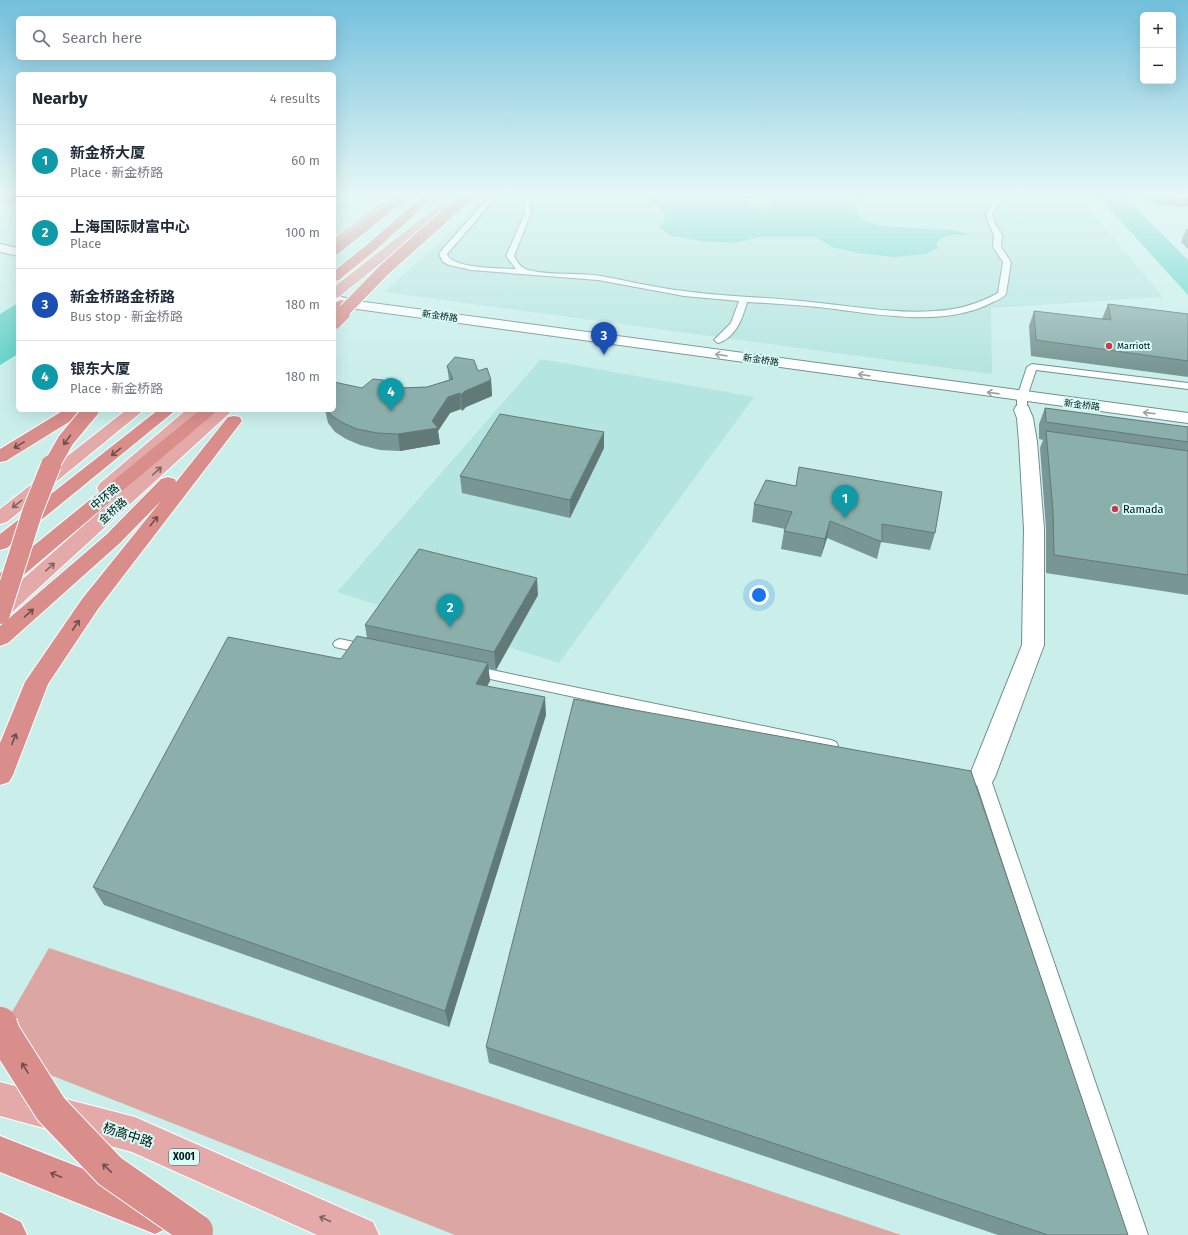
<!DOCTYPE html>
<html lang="en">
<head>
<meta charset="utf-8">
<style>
	:root { --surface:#fff; --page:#f2f2f3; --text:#1f2937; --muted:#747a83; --line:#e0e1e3; --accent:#cb3b45 }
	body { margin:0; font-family:"Fira Sans","Noto Sans SC",sans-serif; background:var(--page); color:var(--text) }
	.controls { position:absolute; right:12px; top:12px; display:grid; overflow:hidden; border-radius:6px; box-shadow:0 4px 16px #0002 }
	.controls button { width:36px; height:36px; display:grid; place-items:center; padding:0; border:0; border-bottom:1px solid var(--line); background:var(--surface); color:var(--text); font:20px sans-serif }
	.you { position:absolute; left:759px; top:595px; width:14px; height:14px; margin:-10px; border:3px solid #fff; border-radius:50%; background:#1a73e8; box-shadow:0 0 0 6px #1a73e833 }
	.badge { display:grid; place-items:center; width:26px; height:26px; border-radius:50%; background:var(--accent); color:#fff; font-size:13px; font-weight:700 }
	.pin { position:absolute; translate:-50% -33px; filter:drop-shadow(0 1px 2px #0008) }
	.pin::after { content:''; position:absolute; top:21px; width:14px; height:12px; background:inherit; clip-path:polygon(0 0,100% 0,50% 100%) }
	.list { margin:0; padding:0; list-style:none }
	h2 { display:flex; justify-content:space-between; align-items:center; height:52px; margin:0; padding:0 16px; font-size:17px }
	h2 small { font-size:13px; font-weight:400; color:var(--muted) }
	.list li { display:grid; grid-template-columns:26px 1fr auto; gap:12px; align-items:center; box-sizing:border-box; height:72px; padding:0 16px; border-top:1px solid var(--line) }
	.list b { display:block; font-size:15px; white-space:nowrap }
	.list p { margin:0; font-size:13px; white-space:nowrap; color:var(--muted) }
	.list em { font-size:13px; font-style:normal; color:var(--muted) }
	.icon { flex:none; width:22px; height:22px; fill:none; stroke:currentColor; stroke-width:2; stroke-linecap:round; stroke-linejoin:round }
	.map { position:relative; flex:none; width:1188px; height:1235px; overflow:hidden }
	.search { position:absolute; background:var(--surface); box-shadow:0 4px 16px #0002; left:16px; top:16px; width:320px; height:44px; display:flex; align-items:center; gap:10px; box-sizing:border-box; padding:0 14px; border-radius:6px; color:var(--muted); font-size:15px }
	.panel { position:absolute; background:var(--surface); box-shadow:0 4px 16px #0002; left:16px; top:72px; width:320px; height:340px; border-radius:6px }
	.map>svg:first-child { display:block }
	.built { fill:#b5e5e0 }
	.green { fill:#dca6a3 }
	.water { fill:#65d3ca; fill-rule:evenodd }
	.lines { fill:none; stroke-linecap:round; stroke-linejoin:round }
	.service-casing { stroke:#6e918d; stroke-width:2 }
	.minor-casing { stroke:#6e918d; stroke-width:2 }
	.tertiary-casing { stroke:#6e918d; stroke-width:2 }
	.primary-casing { stroke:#fff; stroke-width:2 }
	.trunk-casing { stroke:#fff; stroke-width:2 }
	.service { fill:#fff; fill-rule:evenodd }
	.minor { fill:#fff; fill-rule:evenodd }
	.tertiary { fill:#fff; fill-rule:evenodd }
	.primary { fill:#e3aaa9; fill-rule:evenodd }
	.trunk { fill:#da8e8c; fill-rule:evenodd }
	.trunk-bridge-far3-casing { stroke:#fff; stroke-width:14; stroke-linecap:butt }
	.trunk-bridge-far2-casing { stroke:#fff; stroke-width:18; stroke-linecap:butt }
	.trunk-bridge-far1-casing { stroke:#fff; stroke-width:22; stroke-linecap:butt }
	.trunk-bridge-casing { stroke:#fff; stroke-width:36; stroke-linecap:butt }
	.trunk-bridge-far3 { stroke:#da8e8c; stroke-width:12 }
	.trunk-bridge-far2 { stroke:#da8e8c; stroke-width:16 }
	.trunk-bridge-far1 { stroke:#da8e8c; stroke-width:20 }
	.trunk-bridge { stroke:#da8e8c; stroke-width:34 }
	.wall { fill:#789693 }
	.shaded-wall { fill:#617a78 }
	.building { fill:#8bafab; stroke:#617a78 }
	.oneway { stroke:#9a9f9f }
	.oneway2 { stroke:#6e4e4d }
	.oneway3 { stroke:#7e6463 }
	.poi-dot { fill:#cb3b45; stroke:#d7fdf8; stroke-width:1.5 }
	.labels { text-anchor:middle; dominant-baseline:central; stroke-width:4; stroke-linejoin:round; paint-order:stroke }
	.far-street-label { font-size:9px; fill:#030f0e; stroke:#d7fdf8 }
	.far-poi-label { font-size:9px; fill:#030f0e; stroke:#d7fdf8; text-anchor:start }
	.shield { fill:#d7fdf8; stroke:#435654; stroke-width:1 }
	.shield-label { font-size:10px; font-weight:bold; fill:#030f0e }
	.street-label { font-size:11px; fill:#030f0e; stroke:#d7fdf8 }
	.poi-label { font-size:11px; fill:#030f0e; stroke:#d7fdf8; text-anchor:start }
	.near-street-label { font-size:13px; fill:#030f0e; stroke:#d7fdf8 }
</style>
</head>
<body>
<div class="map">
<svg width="1188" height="1235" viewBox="0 0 1188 1235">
	<rect width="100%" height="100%" fill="#caefeb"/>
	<g class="built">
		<polygon points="492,195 1078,195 1163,297 991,308 992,374 384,292"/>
		<polygon points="541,359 754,397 559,663 337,592"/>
	</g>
	<polygon class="green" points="49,948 901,1235 455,1235 0,1055 0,1033"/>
	<g class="water">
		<path d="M652,195h205l5,5 -7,12 9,8 15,6 72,4 23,5c-13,0 -30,-4 -38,9l2,4 -13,6 -30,3 -37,-4 -26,-6 -17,-10h-57l-23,6 -33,-2 -30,-5 -14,-9 7,-4 -1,-10 -3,-6 -7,-1 -5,3 -2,-6 3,-7zM754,197l11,1 6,3v3c-8,3 -22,6 -28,-3z"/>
		<polygon points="1097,195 1123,195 1188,260 1188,295"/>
		<polygon points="18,303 18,354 0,365 0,314"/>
	</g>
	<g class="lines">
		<g class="service-casing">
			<g id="service">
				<path d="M491,195h7l-51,59c5,15 54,14 69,15l-10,-13 19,-43 -1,-18h6l1,18 -17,43c3,6 7,12 14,14 24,6 49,2 73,6 28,5 55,12 83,15 43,6 85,6 127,11 41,4 83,12 124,9 23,-1 43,-7 63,-18l5,-31 -10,-15 1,-12 -6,-13 -2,-10 11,-14 -1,-3h6l1,3 -11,14 2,10 8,13 -1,12 10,15 -5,32c-3,4 -8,6 -13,8 -50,27 -121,11 -175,5 -24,-2 -47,-4 -71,-5 -4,15 -11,36 -29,41l-4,-3 17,-17 8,-22 -55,-5 -86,-16 -127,-10 -22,-5 -6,-3 -4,-8 1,-2z"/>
				<polygon points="1032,364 1188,383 1188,389 1036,370 1027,397 1027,410 1022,413 1017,410 1017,397 1027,367"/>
				<polygon points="340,639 372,646 374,649 372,652 367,654 335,647 333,644 335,641"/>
				<polygon points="472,666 831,740 836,742 838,746 836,750 831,752 467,674 465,671 467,668"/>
				<polygon points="975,770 987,773 990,777 1148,1235 1126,1235 976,782 970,780 967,776 970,772"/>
			</g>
		</g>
		<g class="minor-casing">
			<polygon id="minor" points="1022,405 1028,406 1033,418 1037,442 1044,529 1044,645 995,777 991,784 982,787 973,784 969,777 1022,645 1024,529 1019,442 1017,418 1014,410 1016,406"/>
		</g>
		<g class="tertiary-casing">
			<g id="tertiary">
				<polygon points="0,244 18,248 18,256 0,252"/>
				<polygon points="334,295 357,301 1188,413 1188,423 357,309 334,303"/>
			</g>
		</g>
		<g class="primary-casing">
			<g id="primary">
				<polygon points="390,195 402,195 338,248 334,249 334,239"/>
				<polygon points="451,195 463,195 432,222 339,297 334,298 334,287"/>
				<polygon points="126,410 144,410 7,522 0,524 0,509"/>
				<polygon points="186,410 204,410 113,492 106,494 99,492 97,488 99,484"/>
				<polygon points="215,410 233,410 8,616 0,618 0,599"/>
				<polygon points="0,1082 135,1117 373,1222 379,1235 317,1235 132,1152 0,1116"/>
			</g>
		</g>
		<g class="trunk-casing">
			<g id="trunk">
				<polygon points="400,195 412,195 338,254 334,255 334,245"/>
				<polygon points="424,195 436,195 378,248 339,280 334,281 334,271 370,242"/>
				<polygon points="341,300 346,301 348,304 339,312 334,313 334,303"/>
				<polygon points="64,410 84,410 82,414 6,461 0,462 0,449"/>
				<polygon points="158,410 176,410 7,548 0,550 0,534"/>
				<polygon points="200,410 218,410 11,586 4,588 0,587 0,573"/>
				<polygon points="234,416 240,417 242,421 98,609 48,684 13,775 9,782 0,785 0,743 25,682 82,599 161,501 120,543 8,643 0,646 0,626 106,535 161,479 168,477 175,479 176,482 228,417"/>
				<polygon points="0,1136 168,1202 174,1215 168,1228 155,1234 0,1172"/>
				<polygon points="0,1212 21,1222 27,1235 0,1235"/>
			</g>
		</g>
		<use href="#service" class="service"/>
		<use href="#minor" class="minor"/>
		<use href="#tertiary" class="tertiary"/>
		<use href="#primary" class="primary"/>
		<use href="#trunk" class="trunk"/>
		<g class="trunk-bridge-far3-casing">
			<polyline id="trunk-bridge-far3" points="341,314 384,270 468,195"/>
		</g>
		<g class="trunk-bridge-far2-casing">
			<g id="trunk-bridge-far2">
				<polyline points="334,321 342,313"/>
				<polyline points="51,466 66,440 91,410"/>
			</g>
		</g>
		<g class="trunk-bridge-far1-casing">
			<polyline id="trunk-bridge-far1" points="0,614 33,510 51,465"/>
		</g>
		<g class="trunk-bridge-casing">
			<polyline id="trunk-bridge" points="0,1024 3,1033 51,1109 110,1171 196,1231"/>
		</g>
		<use href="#trunk-bridge-far3" class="trunk-bridge-far3"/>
		<use href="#trunk-bridge-far2" class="trunk-bridge-far2"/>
		<use href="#trunk-bridge-far1" class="trunk-bridge-far1"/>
		<use href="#trunk-bridge" class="trunk-bridge"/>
	</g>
	<g class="wall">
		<polygon points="0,195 18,195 18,204 0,201"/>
		<polygon points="1131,195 1188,195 1181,207 1160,205"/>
		<polygon points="1186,229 1188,230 1188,249 1181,242"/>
		<polygon points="1108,304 1188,314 1188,377 1031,356 1029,326 1034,311 1102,319"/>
		<polygon points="447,366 491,380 492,396 466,407 462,411 461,409 450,413 438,431 440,444 400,451 380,450 360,445 346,439 335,432 328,423 325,410 334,410 362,388 389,384 401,388 427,387 449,380"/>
		<polygon points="1045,408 1188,427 1188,595 1046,573 1046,529 1040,448 1043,440 1039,439 1039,424"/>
		<polygon points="604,432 604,448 570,518 462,493 460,476"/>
		<polygon points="796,486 935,533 930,550 881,542 877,559 827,538 821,557 781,549 784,531 785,529 752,522 754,504"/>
		<polygon points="538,595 496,670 488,668 490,681 487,686 546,715 449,1027 104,905 93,887 341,659 367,638 365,625"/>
		<polygon points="486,1047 1128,1235 998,1235 489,1063"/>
	</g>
	<g class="shaded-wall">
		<polygon points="1188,198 1188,206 1181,207 1185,199"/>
		<polygon points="491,380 492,396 466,407 462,411 461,395 465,391"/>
		<polygon points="460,393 461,409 450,413 438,431 440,444 400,451 398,434 432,421 448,397"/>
		<polygon points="604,432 604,448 570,518 570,500"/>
		<polygon points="830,521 827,538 821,557 825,539"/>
		<polygon points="537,578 538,595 496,670 494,652"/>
		<polygon points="488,663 490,681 478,702 476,684"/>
		<polygon points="545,697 546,715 449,1027 445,1011"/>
	</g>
	<g class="building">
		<polygon points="1158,195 1188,195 1188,198 1185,199 1163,197"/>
		<polygon points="1108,304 1188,314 1188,361 1036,340 1034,311 1111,320"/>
		<polygon points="455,357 474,360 478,371 487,368 491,380 465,391 461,395 460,393 448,397 432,421 438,428 398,434 377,433 357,429 343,423 332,416 327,410 334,410 334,382 362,388 373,379 383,380 389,384 401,388 427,387 453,379 447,366"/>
		<polygon points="1045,408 1188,427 1188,442 1046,422"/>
		<polygon points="500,414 604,432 570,500 460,476"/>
		<polygon points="1046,431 1188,451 1188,575 1054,555 1053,511"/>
		<polygon points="799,467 942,492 935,533 882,524 882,542 830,521 825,539 784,531 792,512 754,504 766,480 796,486"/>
		<polygon points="419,549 537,578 494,652 365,625"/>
		<polygon points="357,636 488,663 476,684 545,697 445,1011 93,887 228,637 341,659"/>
		<polygon points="574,699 971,771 1128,1235 1048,1235 486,1047"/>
	</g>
	<defs><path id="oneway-shaft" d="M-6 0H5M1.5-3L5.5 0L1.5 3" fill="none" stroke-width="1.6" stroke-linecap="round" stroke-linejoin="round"/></defs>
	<g class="oneway">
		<use href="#oneway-shaft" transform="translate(721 355) rotate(-172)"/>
		<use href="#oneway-shaft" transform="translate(864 375) rotate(-172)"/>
		<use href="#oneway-shaft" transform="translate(993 393) rotate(-172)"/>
		<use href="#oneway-shaft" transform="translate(1149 413) rotate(-173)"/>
	</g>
	<g class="oneway2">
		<use href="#oneway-shaft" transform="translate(67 440) rotate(126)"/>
		<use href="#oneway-shaft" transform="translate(19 445) rotate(149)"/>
		<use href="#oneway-shaft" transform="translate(116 452) rotate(141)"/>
		<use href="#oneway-shaft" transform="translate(154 521) rotate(-51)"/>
		<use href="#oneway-shaft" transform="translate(29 613) rotate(-41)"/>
		<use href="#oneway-shaft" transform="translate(76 625) rotate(-56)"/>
		<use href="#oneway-shaft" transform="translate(14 739) rotate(-68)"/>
		<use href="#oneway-shaft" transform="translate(25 1068) rotate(-122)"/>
		<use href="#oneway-shaft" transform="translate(107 1168) rotate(-136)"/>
		<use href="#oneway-shaft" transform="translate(56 1175) rotate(-158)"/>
	</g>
	<g class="oneway3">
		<use href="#oneway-shaft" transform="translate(157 471) rotate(-42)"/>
		<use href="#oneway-shaft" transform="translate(17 504) rotate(142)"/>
		<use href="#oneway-shaft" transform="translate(50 567) rotate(-42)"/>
		<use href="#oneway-shaft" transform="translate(325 1219) rotate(-156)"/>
	</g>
	<linearGradient id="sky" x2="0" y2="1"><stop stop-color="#73c0dc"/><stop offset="0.53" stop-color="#e7f8f6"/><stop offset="1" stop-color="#e7f8f6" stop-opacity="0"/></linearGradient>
	<rect width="1188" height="368" fill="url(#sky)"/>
	<g class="poi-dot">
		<circle cx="1109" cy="346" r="4"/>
		<circle cx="1115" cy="509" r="4"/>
	</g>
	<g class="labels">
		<g class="far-street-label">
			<text transform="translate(440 316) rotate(8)">新金桥路</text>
			<text transform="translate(761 360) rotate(8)">新金桥路</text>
			<text transform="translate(1082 405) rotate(7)">新金桥路</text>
		</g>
		<g class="far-poi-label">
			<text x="1117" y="346">Marriott</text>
		</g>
		<rect class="shield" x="169" y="1149" width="30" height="16" rx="3"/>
		<g class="shield-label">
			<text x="184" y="1157">X001</text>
		</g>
		<g class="street-label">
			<text transform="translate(105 497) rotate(-40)">中环路</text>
			<text transform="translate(113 511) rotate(-42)">金桥路</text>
		</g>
		<g class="poi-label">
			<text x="1123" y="509">Ramada</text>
		</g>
		<g class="near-street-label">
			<text transform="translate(128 1135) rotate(18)">杨高中路</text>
		</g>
	</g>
</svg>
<div class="controls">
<button>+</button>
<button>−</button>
</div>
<div class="you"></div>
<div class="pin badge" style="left:845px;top:518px;background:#0f9aa8">1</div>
<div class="pin badge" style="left:450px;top:627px;background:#0f9aa8">2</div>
<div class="pin badge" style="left:604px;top:355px;background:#1a4fb4">3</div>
<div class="pin badge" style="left:391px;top:411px;background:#0f9aa8">4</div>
<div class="search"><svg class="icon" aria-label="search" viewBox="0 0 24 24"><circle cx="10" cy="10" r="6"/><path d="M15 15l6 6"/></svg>Search here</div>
<section class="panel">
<h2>Nearby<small>4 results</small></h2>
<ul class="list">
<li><span class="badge" style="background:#0f9aa8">1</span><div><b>新金桥大厦</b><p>Place · 新金桥路</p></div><em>60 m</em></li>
<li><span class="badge" style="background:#0f9aa8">2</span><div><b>上海国际财富中心</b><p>Place</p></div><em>100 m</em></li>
<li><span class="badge" style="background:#1a4fb4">3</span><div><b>新金桥路金桥路</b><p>Bus stop · 新金桥路</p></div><em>180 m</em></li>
<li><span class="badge" style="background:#0f9aa8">4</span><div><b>银东大厦</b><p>Place · 新金桥路</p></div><em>180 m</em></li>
</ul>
</section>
</div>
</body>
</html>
